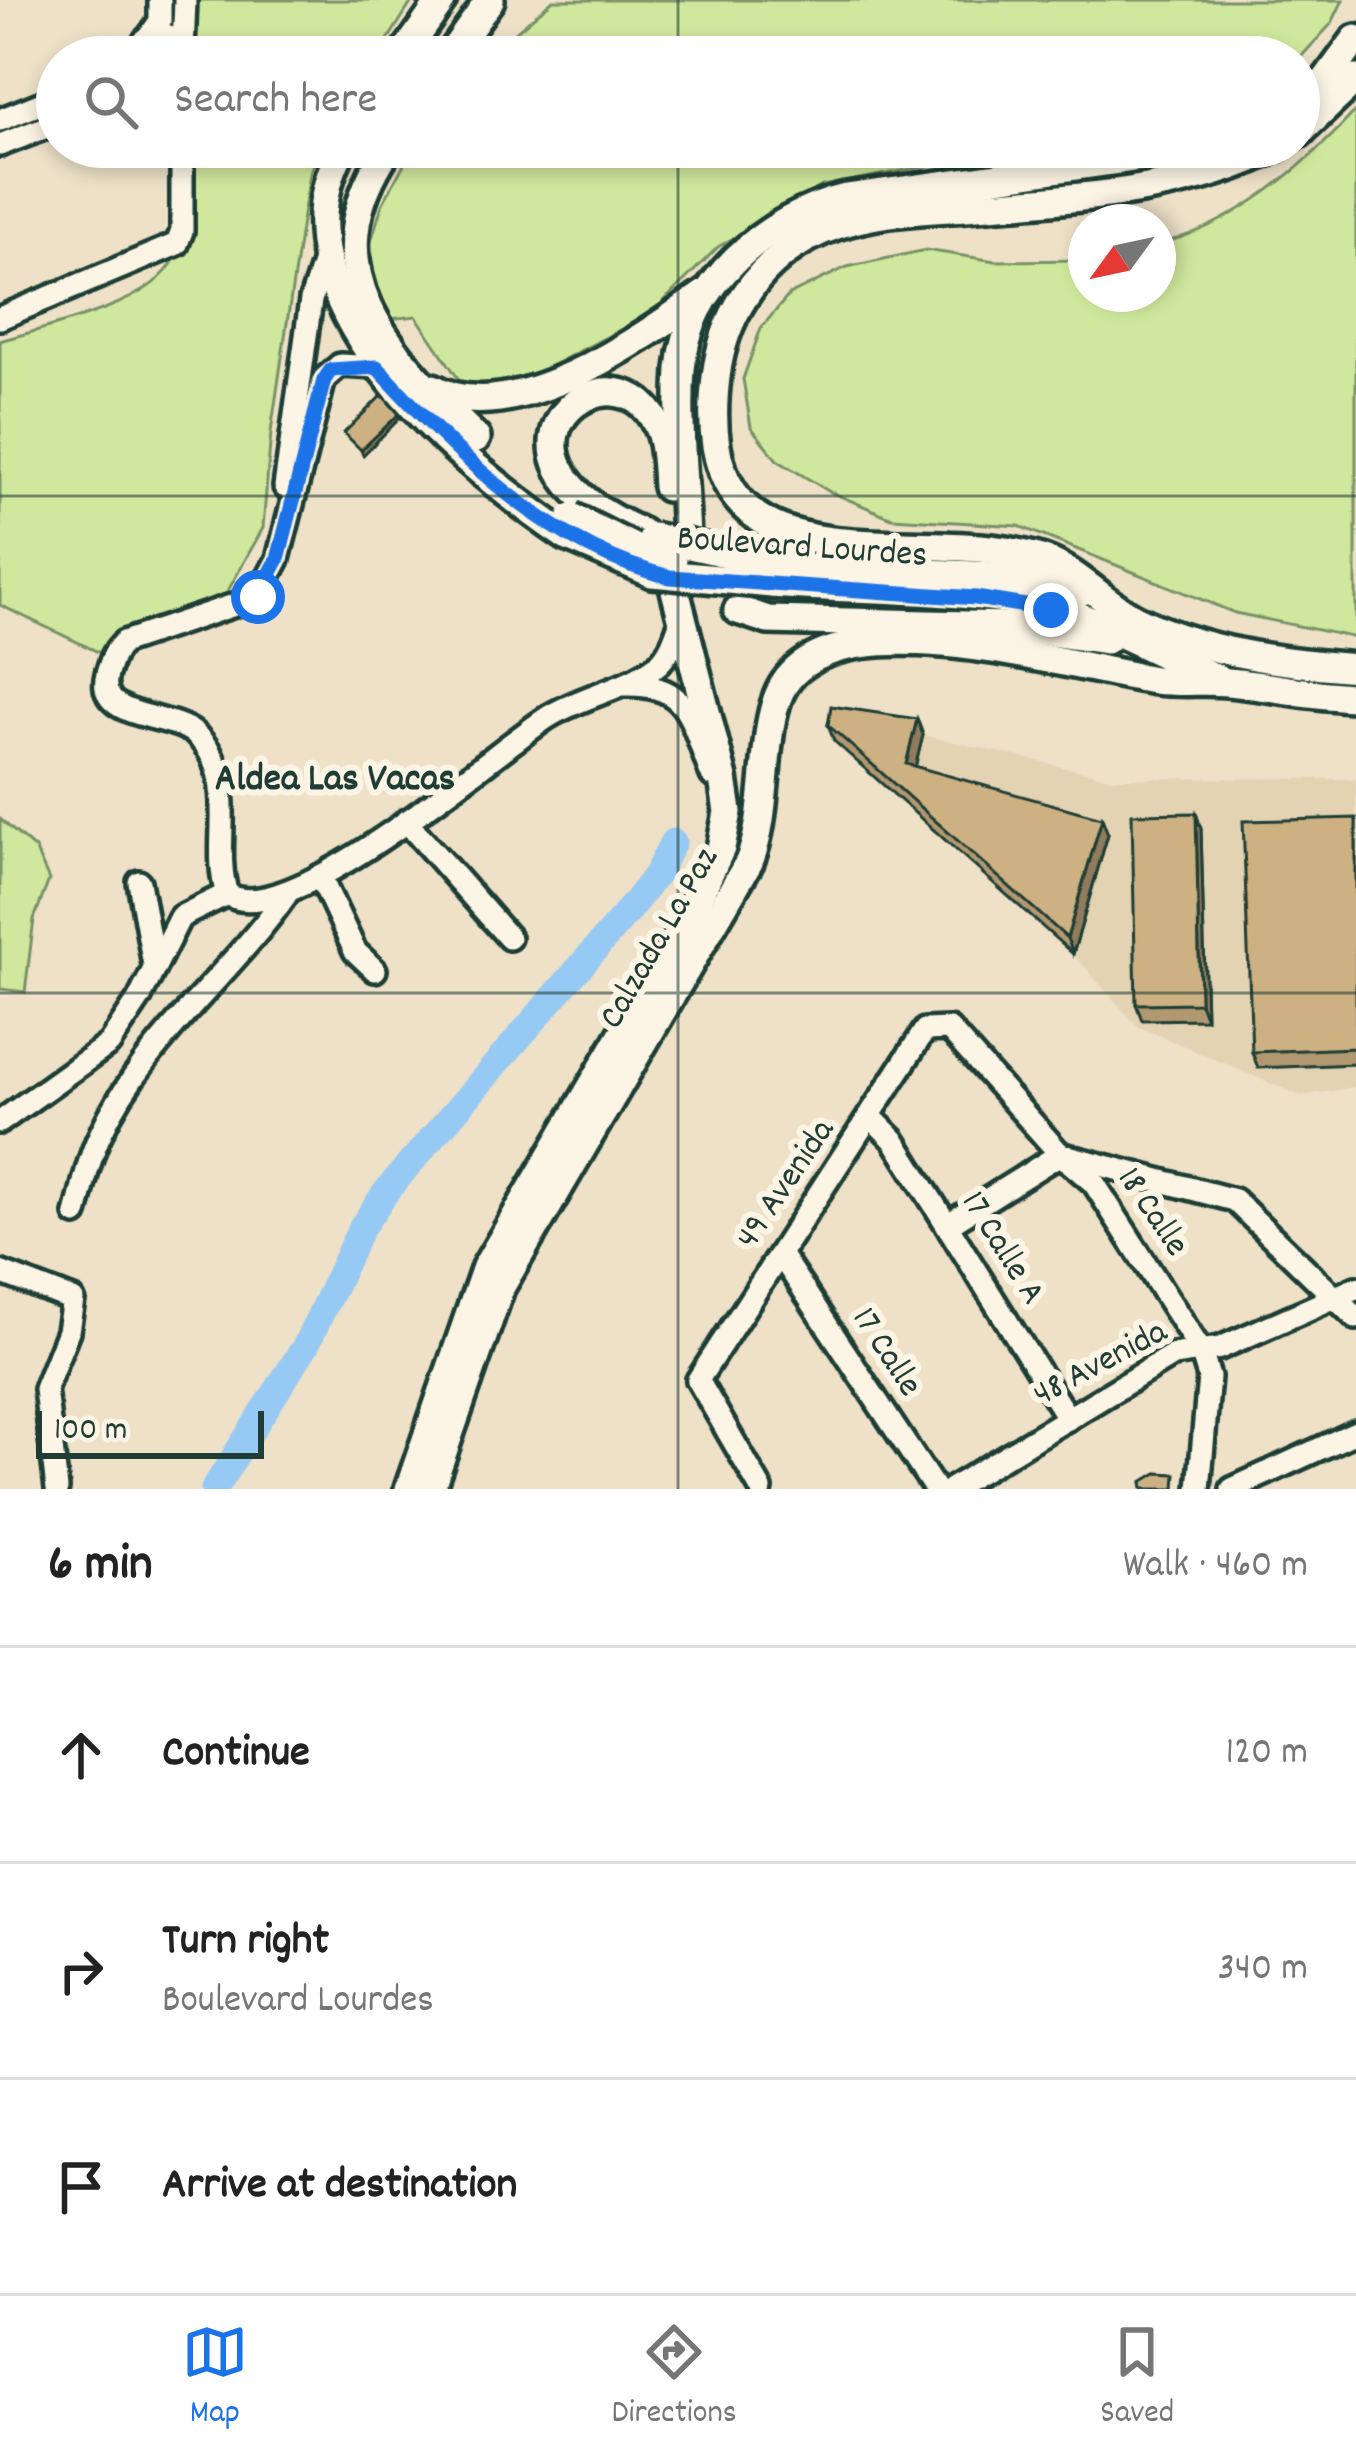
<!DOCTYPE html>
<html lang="en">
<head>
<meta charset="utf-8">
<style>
	:root { --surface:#fff; --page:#f6f6f6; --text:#222; --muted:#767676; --line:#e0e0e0; --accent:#1a73e8 }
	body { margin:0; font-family:Dekko,sans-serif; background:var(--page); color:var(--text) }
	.compass { position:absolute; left:1068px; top:204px; width:108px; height:108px; border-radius:50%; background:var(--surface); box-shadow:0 6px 18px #0003; rotate:237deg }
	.scale { position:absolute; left:36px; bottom:30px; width:228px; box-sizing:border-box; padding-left:12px; border:6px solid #1f3d34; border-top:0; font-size:33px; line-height:42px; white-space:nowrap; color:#1f3d34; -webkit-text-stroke:9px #fcf5e5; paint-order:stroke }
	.stop { position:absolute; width:36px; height:36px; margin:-27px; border:9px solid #1a73e8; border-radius:50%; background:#fff }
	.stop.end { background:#1a73e8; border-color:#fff; box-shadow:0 3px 12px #0008 }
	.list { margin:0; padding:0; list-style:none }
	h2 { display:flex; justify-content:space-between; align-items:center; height:156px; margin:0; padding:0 48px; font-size:51px }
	h2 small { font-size:39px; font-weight:400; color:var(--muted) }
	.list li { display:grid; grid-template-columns:78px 1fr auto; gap:36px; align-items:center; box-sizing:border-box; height:216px; padding:0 48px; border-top:3px solid var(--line) }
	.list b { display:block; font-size:45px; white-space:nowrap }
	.list p { margin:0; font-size:39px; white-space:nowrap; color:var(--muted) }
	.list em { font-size:39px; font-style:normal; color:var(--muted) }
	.icon { flex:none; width:66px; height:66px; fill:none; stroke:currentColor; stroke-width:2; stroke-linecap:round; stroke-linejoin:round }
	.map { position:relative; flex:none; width:1356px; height:1489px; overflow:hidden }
	.search { position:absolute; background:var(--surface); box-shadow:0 6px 18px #0003; left:36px; right:36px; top:36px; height:132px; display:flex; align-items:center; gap:30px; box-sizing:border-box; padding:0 42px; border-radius:66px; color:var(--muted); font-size:45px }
	.sheet { height:804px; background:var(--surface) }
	nav { display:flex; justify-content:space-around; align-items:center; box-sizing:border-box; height:168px; border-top:3px solid var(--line); background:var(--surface); font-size:33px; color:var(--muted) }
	nav a { display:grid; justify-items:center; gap:6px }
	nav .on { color:var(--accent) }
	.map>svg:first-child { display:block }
	.built { fill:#e4d3b3 }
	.green { fill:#d0e89d; stroke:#789268; stroke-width:3 }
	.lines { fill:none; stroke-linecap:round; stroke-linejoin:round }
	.river { stroke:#96c9f3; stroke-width:27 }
	.minor-casing { stroke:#1f3d34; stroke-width:30 }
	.major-casing { stroke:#1f3d34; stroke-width:36 }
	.minor { stroke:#fcf5e5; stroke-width:21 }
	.major { stroke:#fcf5e5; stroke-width:27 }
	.major-bridge-casing { stroke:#1f3d34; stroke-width:36; stroke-linecap:butt }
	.major-bridge { stroke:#fcf5e5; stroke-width:27 }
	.wall { fill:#b19871; stroke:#1f3d34; stroke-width:3 }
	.shaded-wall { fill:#907c5c; stroke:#1f3d34; stroke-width:3 }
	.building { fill:#ceb183; stroke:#1f3d34; stroke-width:3 }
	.route { stroke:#1a73e8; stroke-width:15 }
	.grid { fill:none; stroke:#1f3d34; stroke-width:3; stroke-opacity:0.55 }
	.labels { text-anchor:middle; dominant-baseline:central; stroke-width:12; stroke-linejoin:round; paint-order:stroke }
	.street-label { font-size:36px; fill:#1f3d34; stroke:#fcf5e5 }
	.neighbourhood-label { font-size:39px; font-weight:bold; fill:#1f3d34; stroke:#fcf5e5 }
</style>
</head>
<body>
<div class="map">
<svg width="1356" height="1489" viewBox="0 0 1356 1489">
	<rect width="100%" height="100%" fill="#eee1c8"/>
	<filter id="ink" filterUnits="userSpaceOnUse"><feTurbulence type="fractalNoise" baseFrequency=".00833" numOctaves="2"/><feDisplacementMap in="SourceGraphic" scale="24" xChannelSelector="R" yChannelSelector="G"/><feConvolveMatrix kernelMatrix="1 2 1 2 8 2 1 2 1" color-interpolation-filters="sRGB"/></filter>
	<g filter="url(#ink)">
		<polygon class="built" points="836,722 879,725 1112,778 1356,779 1356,1087 1300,1096 1137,1026 1073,954 834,741"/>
		<g class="green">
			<polygon points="190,0 413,0 377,57 187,57"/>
			<polygon points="553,0 1343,0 1332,23 1299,59 486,57"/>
			<path d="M1356,110v528l-121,-25 -216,-87 -127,-8 -62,-26 -53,-32 -26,-33 -8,-48 18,-51 28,-33 58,-28 79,-17 69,11 91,-1v34h72v-50c75,-17 148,-78 198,-134z"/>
			<path d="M182,147h141l-12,22 -9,52 -31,211 -8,96 -38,68 -61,41 -51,22 -113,-54v-264c48,-15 164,-37 177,-90 7,-32 3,-71 5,-104z"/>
			<polygon points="413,147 1028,147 822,186 718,247 652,313 528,378 480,389 462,384 416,316 390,319 364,265 382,205"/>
			<polygon points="0,819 35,849 49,880 34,919 25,992 0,989"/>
		</g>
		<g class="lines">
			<polyline class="river" points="214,1489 306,1345 361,1228 388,1189 624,916 656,875 673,842"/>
			<g class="minor-casing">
				<g id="minor">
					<polyline points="148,38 160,21 160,0"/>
					<polyline points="183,51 185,0"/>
					<polyline points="139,57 145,40 162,33 179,42 184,57"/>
					<polyline points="0,120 57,97"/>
					<polyline points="0,145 57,123"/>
					<polyline points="0,318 177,244 182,231 182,147"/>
					<polyline points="285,487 311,300 325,257"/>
					<path d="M625,685c67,-2 65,37 87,90"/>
					<polyline points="406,821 509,938"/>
					<polyline points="320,876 355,951 375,970"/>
					<polyline points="139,882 154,965"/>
					<path d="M227,894c-17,-50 15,-117 -32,-160 -25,-22 -100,-13 -88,-60 4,-13 7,-24 17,-32l134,-45 20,-38 46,-180 16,-14 37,2"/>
					<path d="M227,894c59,40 264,-140 321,-177 34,-21 77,-28 108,-51 15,-12 20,-32 26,-48"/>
					<polyline points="872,1118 894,1140 1068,1419"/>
					<polyline points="0,1122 109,1044 139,999 180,917 227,894"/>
					<path d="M76,1214c7,-26 12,-54 24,-79 43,-94 128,-157 186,-240"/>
					<polyline points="947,1225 1060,1154 1234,1200 1356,1318"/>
					<polyline points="780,1254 935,1489"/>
					<polyline points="0,1272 73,1300 68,1331 45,1389 57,1489"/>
					<polyline points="761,1489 698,1380 925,1030 949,1029 1060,1154 1094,1183 1201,1351 1209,1377 1199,1489"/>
					<polyline points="951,1489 1173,1355 1220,1348 1356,1288"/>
					<polyline points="1232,1489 1356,1432"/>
				</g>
			</g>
			<g class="major-casing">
				<g id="major">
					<polyline points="402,57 442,0"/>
					<polyline points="449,57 490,0"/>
					<polyline points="1299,103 1326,80 1356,39"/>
					<polyline points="1299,133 1356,79"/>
					<path d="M343,147c-84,150 114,314 223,389"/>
					<path d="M389,147c-84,123 0,207 87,291"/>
					<path d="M1276,147c-92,48 -209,51 -310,60 -55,4 -110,4 -159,31 -53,30 -84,80 -91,139 -28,233 196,139 328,183 32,11 60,43 91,59 69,34 146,43 221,49"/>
					<path d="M433,388c77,44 209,-50 273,-95"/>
					<path d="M642,533c-189,-81 -21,-206 18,-101 6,17 6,38 7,55"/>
					<path d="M686,538c-2,-55 -9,-113 -5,-169 7,-86 86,-152 165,-171l367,-51"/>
					<polyline points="753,566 998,576 1079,593"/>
					<path d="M772,584c91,7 228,2 311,34 45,17 89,42 134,60"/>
					<polyline points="738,610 768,620 1008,626 1106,640"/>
					<polyline points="409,1489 486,1267 680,936 721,848 728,812 723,778 675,590"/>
					<path d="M430,1489l70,-201 249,-426c22,-52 10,-141 36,-179 58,-85 284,-16 370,-3 25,3 49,0 73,2 44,4 84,14 128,15"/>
				</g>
			</g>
			<use href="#minor" class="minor"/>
			<use href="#major" class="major"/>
			<g class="major-bridge-casing">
				<g id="major-bridge">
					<polyline points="572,517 636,549 673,559"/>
					<polyline points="566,536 652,573 772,584"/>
					<polyline points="653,537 777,564"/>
				</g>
			</g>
			<use href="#major-bridge" class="major-bridge"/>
		</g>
		<g class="wall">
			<polygon points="917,719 923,735 915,766 1108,834 1073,954 834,741 828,725"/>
			<polygon points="1196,813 1201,829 1206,1019 1142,1020 1136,1004"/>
			<polygon points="1356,818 1356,1064 1258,1068 1252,1052"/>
		</g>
		<g class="shaded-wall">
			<polygon points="399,414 400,418 363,455 361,450"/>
			<polygon points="917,719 923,735 912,780 906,764"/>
			<polygon points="1196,813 1201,829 1206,1019 1200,1003"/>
			<polygon points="1102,818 1108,834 1073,954 1067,938"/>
		</g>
		<g class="building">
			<polygon points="382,395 399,414 361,450 344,433"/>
			<polygon points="831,706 917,719 906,764 1102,818 1067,938 828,725"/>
			<polygon points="1196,813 1200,1003 1136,1004 1132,814"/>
			<polygon points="1356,818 1356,1048 1252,1052 1243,821"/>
			<polygon points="1157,1473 1176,1474 1175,1489 1143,1489 1142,1482"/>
		</g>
	</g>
	<g class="lines" filter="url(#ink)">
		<path class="route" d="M258,597l20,-38 46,-179 7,-10 46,-3c81,89 173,181 293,210l306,21 75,12"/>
	</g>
	<path class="grid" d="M678,0v57M678,147v1342M0,496h1356M0,993h1356"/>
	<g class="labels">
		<g class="street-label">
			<text transform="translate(802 549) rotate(4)">Boulevard Lourdes</text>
			<text transform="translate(661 939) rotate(-60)">Calzada La Paz</text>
			<text transform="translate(787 1185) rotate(-56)">49 Avenida</text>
			<text transform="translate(1151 1213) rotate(56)">18 Calle</text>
			<text transform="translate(1001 1249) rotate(58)">17 Calle A</text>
			<text transform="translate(885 1353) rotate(57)">17 Calle</text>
			<text transform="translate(1101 1365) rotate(-28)">48 Avenida</text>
		</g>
		<g class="neighbourhood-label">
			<text x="335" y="781">Aldea Las Vacas</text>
		</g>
	</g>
</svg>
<svg class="compass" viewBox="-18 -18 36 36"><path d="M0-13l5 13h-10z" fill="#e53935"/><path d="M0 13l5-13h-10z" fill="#767676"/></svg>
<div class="scale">100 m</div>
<div class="stop" style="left:258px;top:597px"></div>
<div class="stop end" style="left:1051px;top:610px"></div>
<div class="search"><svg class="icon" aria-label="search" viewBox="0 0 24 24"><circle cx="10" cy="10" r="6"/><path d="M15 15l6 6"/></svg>Search here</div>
</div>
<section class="sheet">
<h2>6 min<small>Walk · 460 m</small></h2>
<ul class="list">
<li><svg class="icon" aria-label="ahead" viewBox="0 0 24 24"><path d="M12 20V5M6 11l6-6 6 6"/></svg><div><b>Continue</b></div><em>120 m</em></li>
<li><svg class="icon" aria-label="right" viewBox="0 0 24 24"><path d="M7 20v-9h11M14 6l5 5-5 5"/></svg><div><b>Turn right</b><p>Boulevard Lourdes</p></div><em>340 m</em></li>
<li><svg class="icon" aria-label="arrive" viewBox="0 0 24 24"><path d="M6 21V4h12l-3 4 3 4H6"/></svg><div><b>Arrive at destination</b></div></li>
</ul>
</section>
<nav>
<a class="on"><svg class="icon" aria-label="map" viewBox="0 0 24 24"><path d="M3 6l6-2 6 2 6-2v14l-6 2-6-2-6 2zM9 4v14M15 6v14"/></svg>Map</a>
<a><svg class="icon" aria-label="directions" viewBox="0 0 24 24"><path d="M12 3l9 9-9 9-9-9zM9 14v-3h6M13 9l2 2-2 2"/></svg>Directions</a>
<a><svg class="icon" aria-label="saved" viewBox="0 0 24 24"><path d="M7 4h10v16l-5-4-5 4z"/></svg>Saved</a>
</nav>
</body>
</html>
